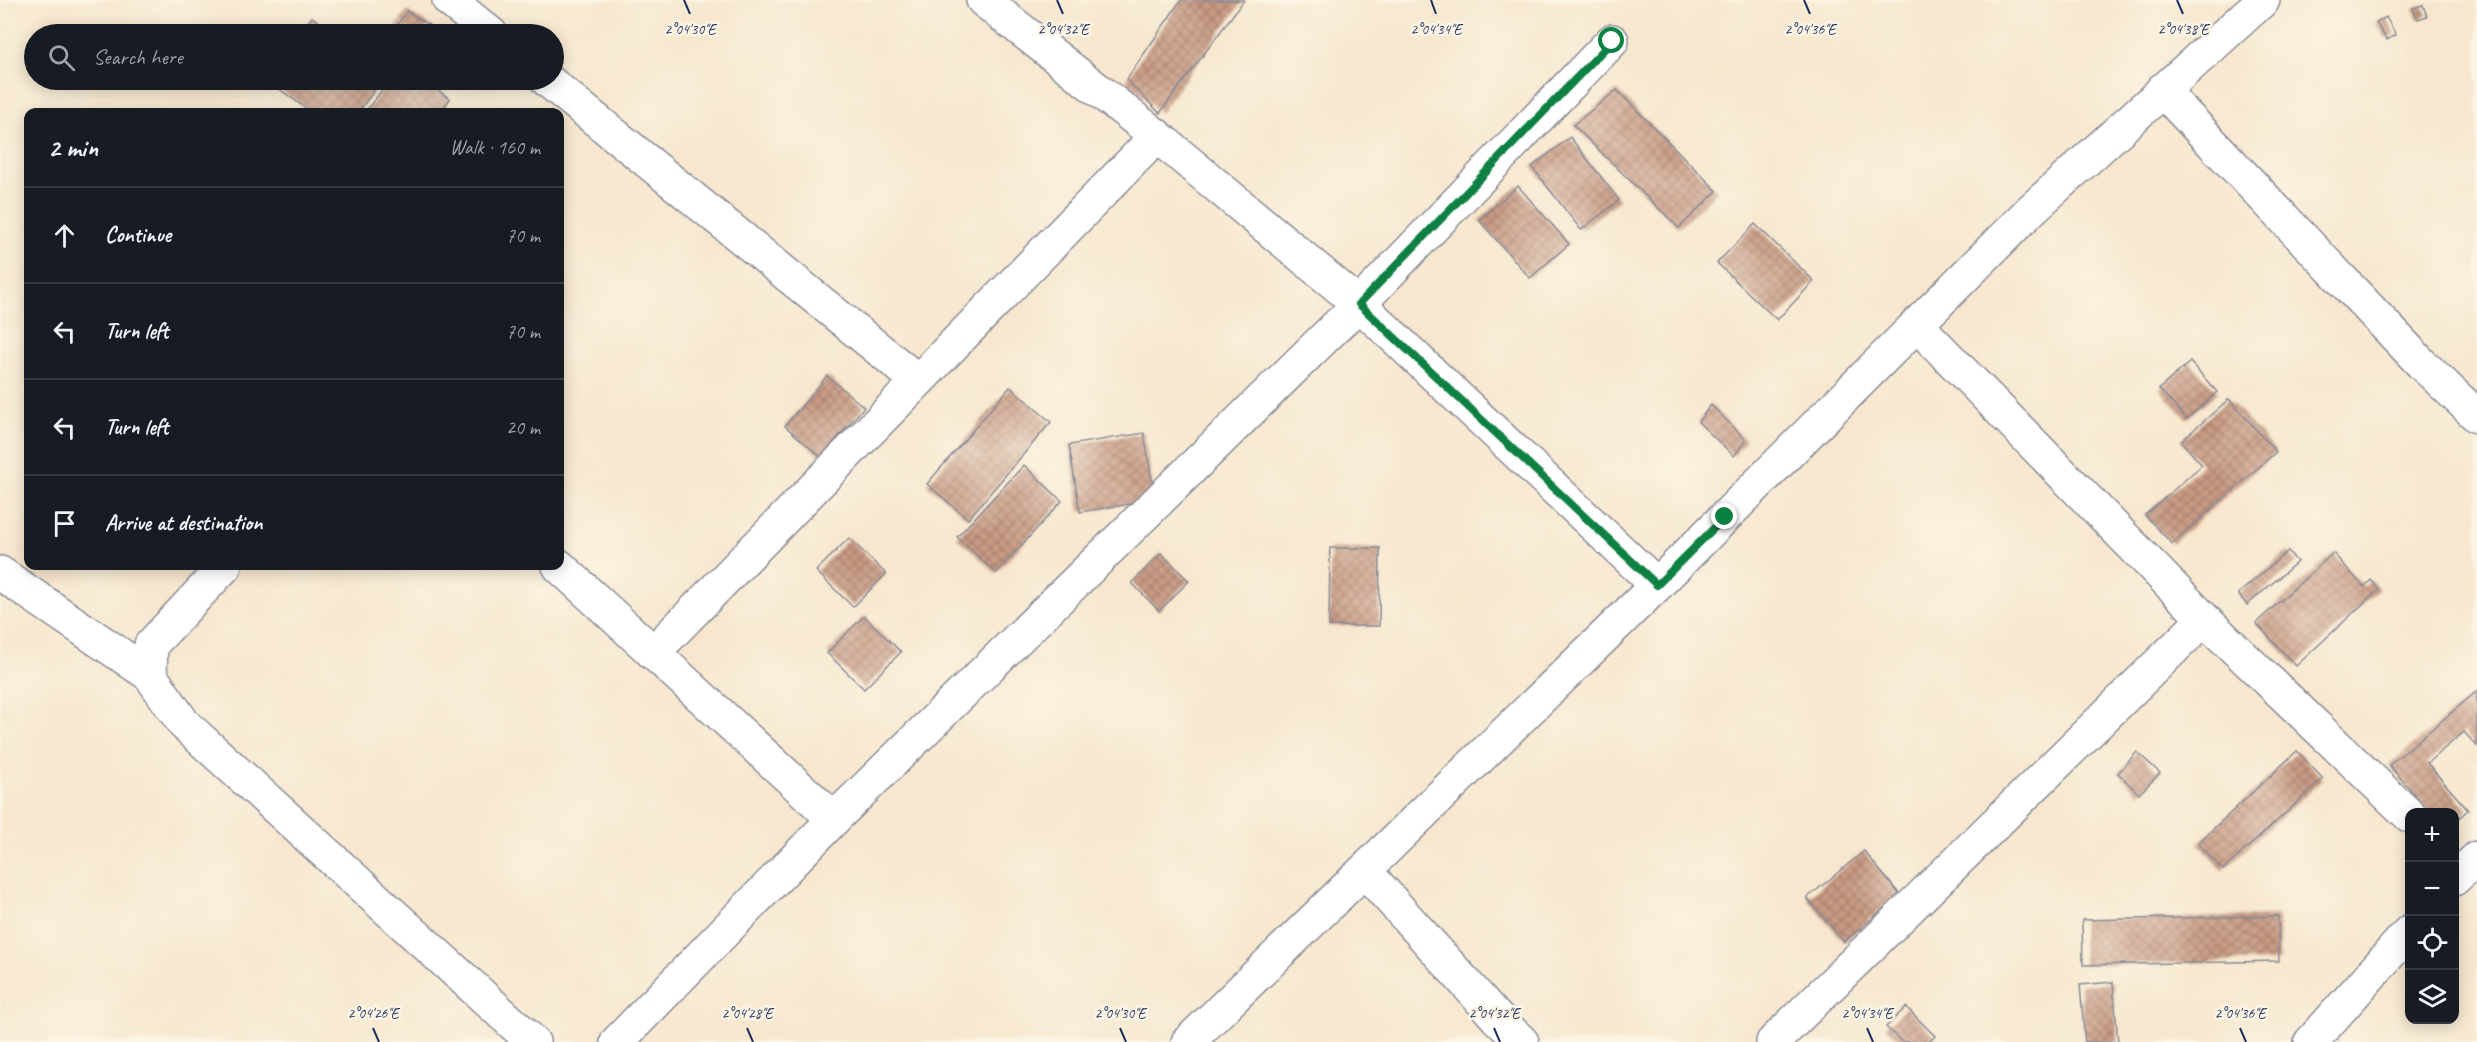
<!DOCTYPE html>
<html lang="en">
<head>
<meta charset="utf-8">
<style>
	:root { --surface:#171b24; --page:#20242c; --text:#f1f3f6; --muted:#9ea1a6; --line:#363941 }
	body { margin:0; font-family:Caveat,sans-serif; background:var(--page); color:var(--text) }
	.controls { position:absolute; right:18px; bottom:18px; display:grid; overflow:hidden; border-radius:12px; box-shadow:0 3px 15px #0003 }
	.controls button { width:54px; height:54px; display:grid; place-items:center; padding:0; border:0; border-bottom:2px solid var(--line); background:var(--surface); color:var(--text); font:30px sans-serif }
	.stop { position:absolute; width:18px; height:18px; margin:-14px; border:4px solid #0b8043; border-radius:50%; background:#fff }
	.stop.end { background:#0b8043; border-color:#fff; box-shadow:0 2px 6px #0008 }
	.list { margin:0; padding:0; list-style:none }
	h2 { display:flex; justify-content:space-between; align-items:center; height:78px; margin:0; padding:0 24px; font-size:26px }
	h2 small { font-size:20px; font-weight:400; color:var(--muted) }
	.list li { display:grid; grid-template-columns:39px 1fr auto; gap:18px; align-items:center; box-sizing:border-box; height:96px; padding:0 24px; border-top:2px solid var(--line) }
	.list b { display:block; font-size:22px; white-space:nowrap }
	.list em { font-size:20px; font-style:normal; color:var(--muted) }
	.icon { flex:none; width:33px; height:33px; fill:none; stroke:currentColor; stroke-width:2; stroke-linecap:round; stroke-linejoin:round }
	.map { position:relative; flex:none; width:2477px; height:1042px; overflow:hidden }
	.search { position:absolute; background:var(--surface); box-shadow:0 3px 15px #0003; left:24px; top:24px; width:540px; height:66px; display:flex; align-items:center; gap:15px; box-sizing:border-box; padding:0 21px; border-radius:33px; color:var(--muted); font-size:22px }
	.panel { position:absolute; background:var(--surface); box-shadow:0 3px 15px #0003; left:24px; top:108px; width:540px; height:462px; border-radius:12px }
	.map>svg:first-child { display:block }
	.building { fill:url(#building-cross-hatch) }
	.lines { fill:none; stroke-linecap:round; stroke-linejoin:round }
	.minor-casing { stroke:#898b96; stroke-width:36 }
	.primary-casing { stroke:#898b96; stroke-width:36 }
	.minor { stroke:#fff; stroke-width:33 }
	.primary { stroke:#fff; stroke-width:33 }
	.route { stroke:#0b8043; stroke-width:8 }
	.ticks { fill:none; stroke:#1b2f5e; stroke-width:2 }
	.ticks-label { font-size:15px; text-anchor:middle; fill:#1b2f5e; stroke:#fcf5e5; stroke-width:5; stroke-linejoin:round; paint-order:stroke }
</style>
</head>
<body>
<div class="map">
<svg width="2477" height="1042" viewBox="0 0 2477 1042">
	<defs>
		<pattern id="building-cross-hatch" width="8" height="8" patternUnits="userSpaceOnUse" patternTransform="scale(1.5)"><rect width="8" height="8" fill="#ca9b84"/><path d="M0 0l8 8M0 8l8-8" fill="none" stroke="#a37f6f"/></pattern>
	</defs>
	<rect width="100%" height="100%" fill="#fcf5e5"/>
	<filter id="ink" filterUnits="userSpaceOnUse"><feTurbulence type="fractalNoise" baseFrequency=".0167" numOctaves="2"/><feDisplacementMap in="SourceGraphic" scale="12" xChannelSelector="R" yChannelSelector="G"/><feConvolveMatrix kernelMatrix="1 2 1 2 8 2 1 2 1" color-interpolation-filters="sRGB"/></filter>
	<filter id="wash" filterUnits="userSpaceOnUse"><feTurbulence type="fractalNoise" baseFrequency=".008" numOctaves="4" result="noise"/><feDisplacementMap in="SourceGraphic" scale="24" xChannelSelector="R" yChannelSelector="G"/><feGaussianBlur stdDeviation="1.35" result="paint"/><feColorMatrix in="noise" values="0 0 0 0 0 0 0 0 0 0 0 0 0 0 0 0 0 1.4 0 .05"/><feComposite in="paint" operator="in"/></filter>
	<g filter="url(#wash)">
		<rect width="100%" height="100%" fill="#f7e7ce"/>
		<g id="blocks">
			<g class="building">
				<polygon points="1181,0 1244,0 1160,113 1126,80"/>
				<polygon points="2423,5 2427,16 2418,19 2413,8"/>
				<polygon points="407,11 429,25 423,34 391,34"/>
				<polygon points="312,17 336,34 299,34"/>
				<polygon points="2386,17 2396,35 2387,40 2376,23"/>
				<polygon points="267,80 359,80 374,91 358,112 311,112"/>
				<polygon points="390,80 423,80 450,99 440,112 365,112"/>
				<polygon points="1617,90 1717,191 1679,228 1573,125"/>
				<polygon points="1570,137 1619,200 1581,230 1532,167"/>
				<polygon points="1518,186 1569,244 1530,278 1479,220"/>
				<polygon points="1755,224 1814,281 1777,320 1717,263"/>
				<polygon points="2190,362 2217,392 2187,419 2159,389"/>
				<polygon points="827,376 864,407 821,457 785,426"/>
				<polygon points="1010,387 1051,422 968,519 927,484"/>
				<polygon points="2229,399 2276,452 2172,544 2145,515 2202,465 2181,441"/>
				<polygon points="1711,405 1746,440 1734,456 1698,422"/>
				<polygon points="1144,433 1155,500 1080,512 1069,445"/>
				<polygon points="1024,465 1062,501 996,573 957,537"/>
				<polygon points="849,538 886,574 853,607 816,571"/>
				<polygon points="1330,548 1380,548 1379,626 1329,626"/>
				<polygon points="2288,551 2297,562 2247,605 2238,594"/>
				<polygon points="1161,553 1189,581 1159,611 1132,583"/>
				<polygon points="2333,553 2364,587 2371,580 2379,589 2296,666 2256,623"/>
				<polygon points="864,616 901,652 864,689 827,653"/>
				<polygon points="2477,691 2477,746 2464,732 2427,763 2468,810 2454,822 2454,812 2430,812 2389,765"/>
				<polygon points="2297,751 2323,779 2223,870 2198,843"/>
				<polygon points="2137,752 2160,773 2139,794 2118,773"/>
				<polygon points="1864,851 1900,895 1844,942 1807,898"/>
				<polygon points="2278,916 2279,961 2083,965 2082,920"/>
				<polygon points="2113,982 2118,1042 2085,1042 2080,985"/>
				<polygon points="1906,1007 1935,1036 1929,1042 1902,1042 1886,1027"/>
			</g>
		</g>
	</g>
	<g filter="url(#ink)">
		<use href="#blocks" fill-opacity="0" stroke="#898b96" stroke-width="1.5"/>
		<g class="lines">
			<g class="minor-casing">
				<g id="minor">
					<polyline points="449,0 491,34"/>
					<polyline points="983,0 1157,136 1359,304 1657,585"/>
					<polyline points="547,80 918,381"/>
					<polyline points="2162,90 2421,363 2477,416"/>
					<polyline points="1917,325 2204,619 2410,816"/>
					<polyline points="225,566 151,645 150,675 184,724 533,1042"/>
					<polyline points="559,566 834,819"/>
					<polyline points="0,573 150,675"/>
					<polyline points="653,653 1157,136"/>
					<polyline points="1365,871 1498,1019 1522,1042"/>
					<polyline points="2454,879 2477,858"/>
					<polyline points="617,1042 834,819 1359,304 1612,41"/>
					<polyline points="1773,1042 2204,619"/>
					<polyline points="2311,1042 2410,931"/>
				</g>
			</g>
			<g class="primary-casing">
				<polyline id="primary" points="1188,1042 1657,585 2031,210 2263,0"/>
			</g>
			<use href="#minor" class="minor"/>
			<use href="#primary" class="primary"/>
		</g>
	</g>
	<g class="lines" filter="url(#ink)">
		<polyline class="route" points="1612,41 1359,304 1657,585 1725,517"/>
	</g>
	<path class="ticks" d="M684,0l6,14M1057,0l6,14M1431,0l5,14M1804,0l6,14M2177,0l6,14M373,1028l6,14M747,1028l6,14M1120,1028l6,14M1494,1028l6,14M1867,1028l6,14M2240,1028l6,14"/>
	<g class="ticks-label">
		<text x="690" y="34">2°04'30"E</text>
		<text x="1063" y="34">2°04'32"E</text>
		<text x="1436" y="34">2°04'34"E</text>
		<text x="1810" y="34">2°04'36"E</text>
		<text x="2183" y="34">2°04'38"E</text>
		<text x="373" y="1018">2°04'26"E</text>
		<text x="747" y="1018">2°04'28"E</text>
		<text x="1120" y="1018">2°04'30"E</text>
		<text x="1494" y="1018">2°04'32"E</text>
		<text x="1867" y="1018">2°04'34"E</text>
		<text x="2240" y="1018">2°04'36"E</text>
	</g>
</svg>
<div class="controls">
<button>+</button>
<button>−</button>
<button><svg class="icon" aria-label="locate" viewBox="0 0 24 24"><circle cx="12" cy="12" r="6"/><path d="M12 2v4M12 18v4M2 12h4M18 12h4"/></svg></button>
<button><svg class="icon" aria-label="layers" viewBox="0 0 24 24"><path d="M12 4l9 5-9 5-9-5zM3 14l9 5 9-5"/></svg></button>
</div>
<div class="stop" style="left:1612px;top:41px"></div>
<div class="stop end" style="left:1725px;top:517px"></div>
<div class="search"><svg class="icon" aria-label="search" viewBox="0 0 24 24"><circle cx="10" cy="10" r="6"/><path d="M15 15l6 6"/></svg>Search here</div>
<section class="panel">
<h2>2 min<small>Walk · 160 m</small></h2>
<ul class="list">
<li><svg class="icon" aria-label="ahead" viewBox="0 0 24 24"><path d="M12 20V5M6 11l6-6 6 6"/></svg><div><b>Continue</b></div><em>70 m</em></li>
<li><svg class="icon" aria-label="left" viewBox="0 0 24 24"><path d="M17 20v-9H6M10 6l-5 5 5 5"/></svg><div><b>Turn left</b></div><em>70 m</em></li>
<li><svg class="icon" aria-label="left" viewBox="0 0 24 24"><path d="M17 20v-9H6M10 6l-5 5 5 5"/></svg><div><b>Turn left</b></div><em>20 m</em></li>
<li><svg class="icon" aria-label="arrive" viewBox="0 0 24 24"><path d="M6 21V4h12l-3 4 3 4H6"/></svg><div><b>Arrive at destination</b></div></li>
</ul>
</section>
</div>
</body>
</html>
